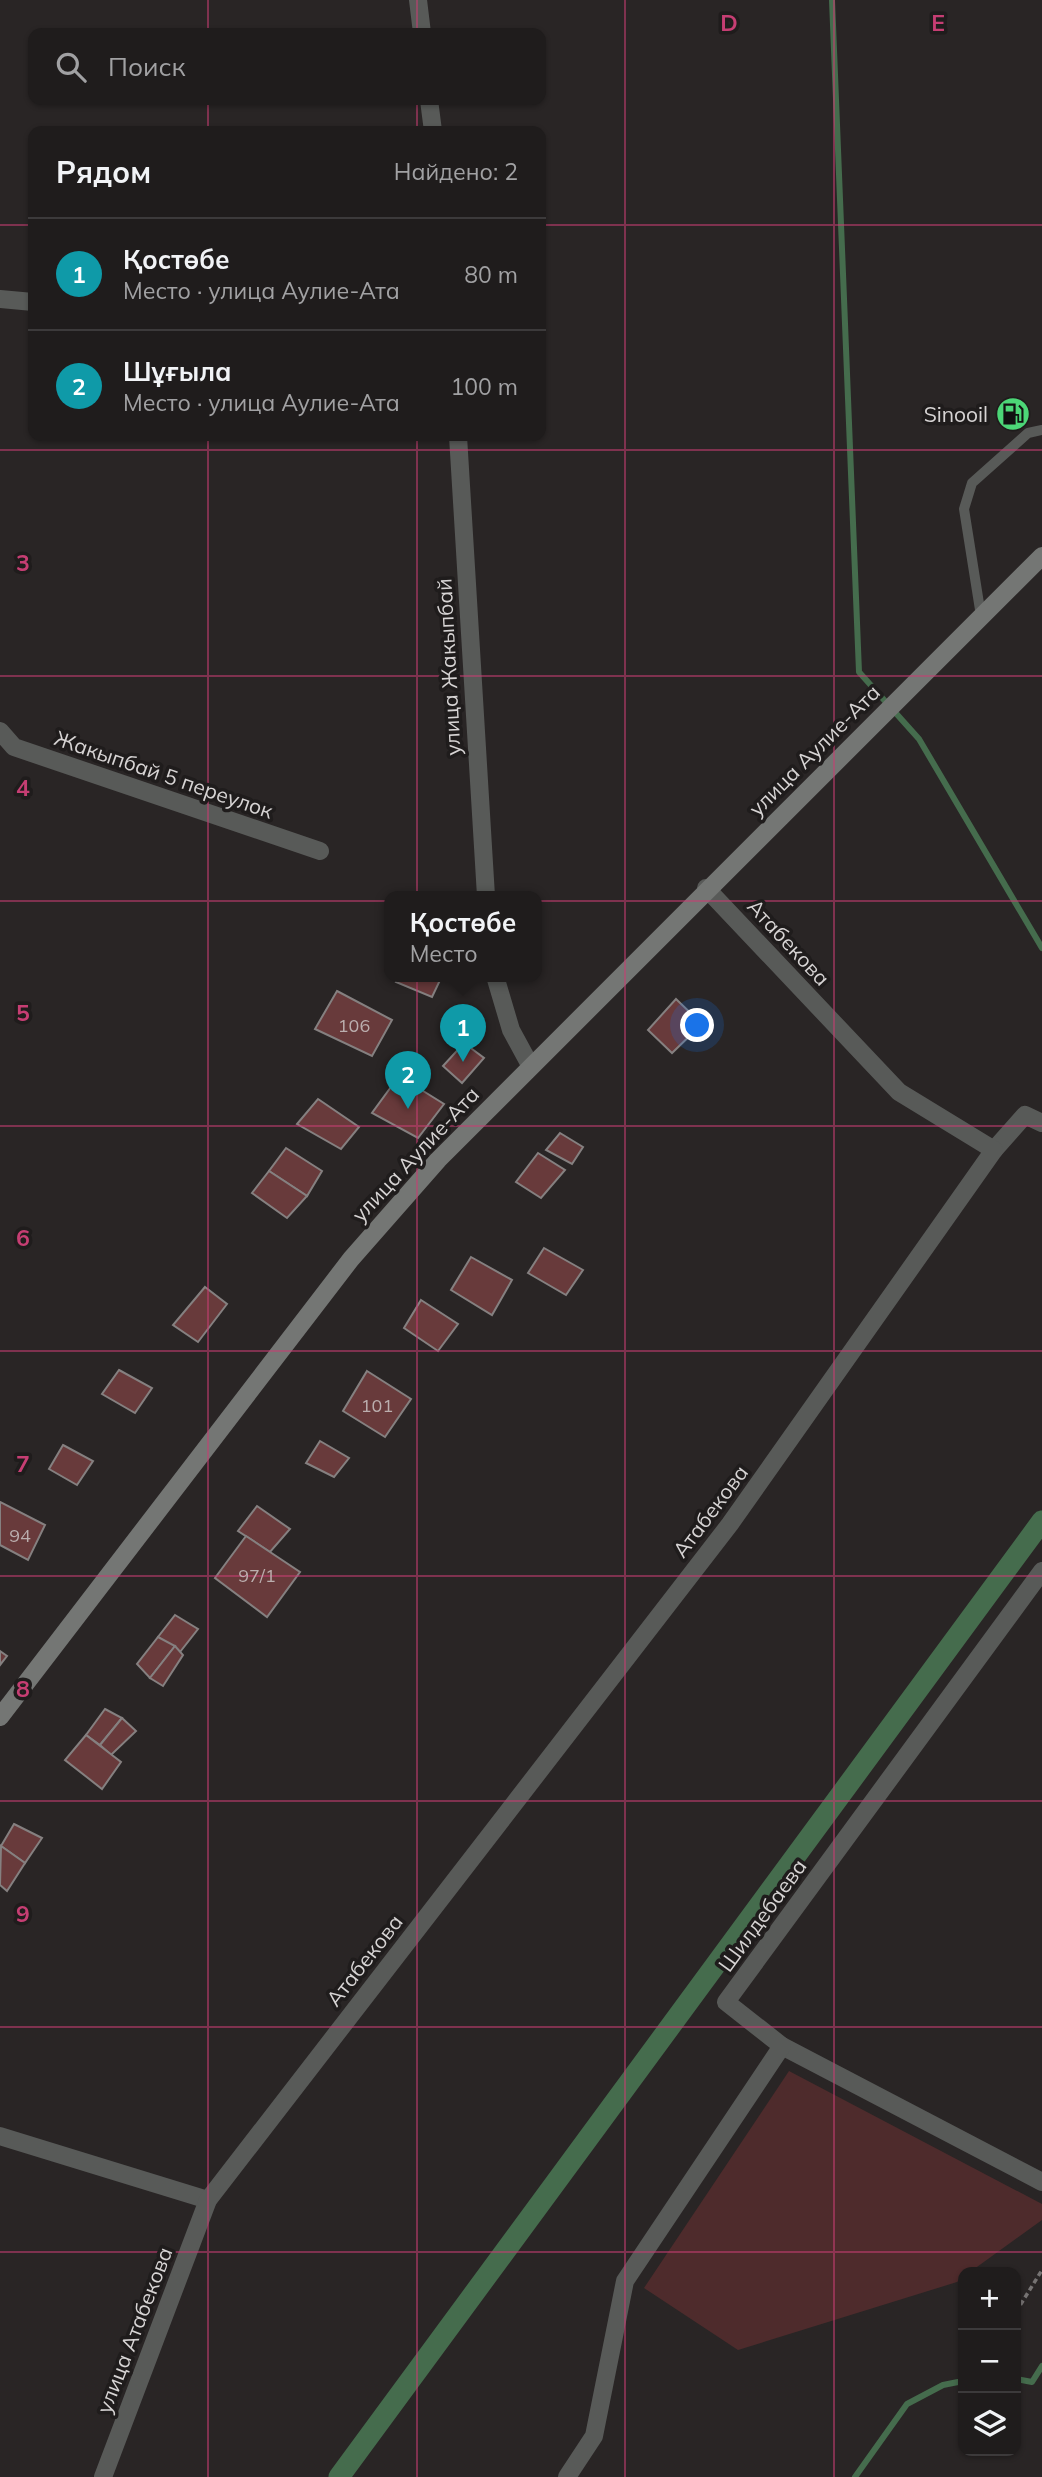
<!DOCTYPE html>
<html lang="ru">
<head>
<meta charset="utf-8">
<style>
	:root { --surface:#1f1c1c; --page:#2c2929; --text:#f1f3f6; --muted:#a1a1a3; --line:#3c3a3b; --accent:#2563eb }
	body { margin:0; font-family:Mulish,sans-serif; background:var(--page); color:var(--text) }
	.controls { position:absolute; right:21px; bottom:21px; display:grid; overflow:hidden; border-radius:14px; box-shadow:0 2px 5px #0004 }
	.controls button { width:63px; height:63px; display:grid; place-items:center; padding:0; border:0; border-bottom:2px solid var(--line); background:var(--surface); color:var(--text); font:35px sans-serif }
	.you { position:absolute; left:698px; top:1026px; width:24px; height:24px; margin:-18px; border:5px solid #fff; border-radius:50%; background:#1a73e8; box-shadow:0 0 0 10px #1a73e833 }
	.badge { display:grid; place-items:center; width:46px; height:46px; border-radius:50%; background:var(--accent); color:#fff; font-size:23px; font-weight:700 }
	.pin { position:absolute; translate:-50% -58px; filter:drop-shadow(0 2px 4px #0008) }
	.pin::after { content:''; position:absolute; top:37px; width:24px; height:21px; background:inherit; clip-path:polygon(0 0,100% 0,50% 100%) }
	.popup { position:absolute; left:384px; top:891px; width:158px; height:91px; box-sizing:border-box; display:grid; place-content:center; border-radius:14px; background:var(--surface); filter:drop-shadow(0 2px 5px #0005); font-size:23px; white-space:nowrap; color:var(--muted) }
	.popup b { font-size:26px; color:var(--text) }
	.popup::after { content:''; position:absolute; left:50%; top:100%; margin-left:-14px; border:14px solid transparent; border-top-color:var(--surface) }
	.list { margin:0; padding:0; list-style:none }
	h2 { display:flex; justify-content:space-between; align-items:center; height:91px; margin:0; padding:0 28px; font-size:30px }
	h2 small { font-size:23px; font-weight:400; color:var(--muted) }
	.list li { display:grid; grid-template-columns:46px 1fr auto; gap:21px; align-items:center; box-sizing:border-box; height:112px; padding:0 28px; border-top:2px solid var(--line) }
	.list b { display:block; font-size:26px; white-space:nowrap }
	.list p { margin:0; font-size:23px; white-space:nowrap; color:var(--muted) }
	.list em { font-size:23px; font-style:normal; color:var(--muted) }
	.icon { flex:none; width:38px; height:38px; fill:none; stroke:currentColor; stroke-width:2; stroke-linecap:round; stroke-linejoin:round }
	.map { position:relative; flex:none; width:1042px; height:2477px; overflow:hidden }
	.search { position:absolute; background:var(--surface); box-shadow:0 2px 5px #0004; left:28px; top:28px; width:518px; height:77px; display:flex; align-items:center; gap:18px; box-sizing:border-box; padding:0 24px; border-radius:14px; color:var(--muted); font-size:26px }
	.panel { position:absolute; background:var(--surface); box-shadow:0 2px 5px #0004; left:28px; top:126px; width:518px; height:315px; border-radius:14px }
	.map>svg:first-child { display:block }
	.green { fill:#4e2b2c }
	.lines { fill:none; stroke-linecap:round; stroke-linejoin:round }
	.stream { stroke:#456c4d; stroke-width:6 }
	.canal { stroke:#456c4d; stroke-width:21 }
	.building { fill:#683a3b; stroke:#858080; stroke-width:2 }
	.path { stroke:#767373; stroke-width:3.5; stroke-dasharray:5 3.5; stroke-linecap:butt }
	.service { stroke:#585a58; stroke-width:10 }
	.minor { stroke:#585a58; stroke-width:18 }
	.secondary { stroke:#747674; stroke-width:18 }
	.grid { fill:none; stroke:#c63e73; stroke-width:2; stroke-opacity:0.55 }
	.labels { text-anchor:middle; dominant-baseline:central; stroke-width:7; stroke-linejoin:round; paint-order:stroke }
	.number-label { font-size:18px; fill:#bbaeae }
	.poi-label { font-size:21px; fill:#d7d4d4; stroke:#1f1c1c; text-anchor:end }
	.street-label { font-size:21px; fill:#d7d4d4; stroke:#1f1c1c }
	.grid-label { font-size:23px; text-anchor:middle; font-weight:bold; fill:#c63e73; stroke:#1f1c1c; stroke-width:7; stroke-linejoin:round; paint-order:stroke }
</style>
</head>
<body>
<div class="map">
<svg width="1042" height="2477" viewBox="0 0 1042 2477">
	<rect width="100%" height="100%" fill="#292525"/>
	<polygon class="green" points="789,2071 1042,2204 1042,2220 970,2272 963,2272 963,2277 957,2282 738,2350 644,2288"/>
	<g class="lines">
		<g class="stream">
			<polyline points="832,0 859,672 919,739 1042,948"/>
			<polyline points="1016,2379 1032,2382 1042,2366"/>
			<polyline points="855,2477 907,2404 943,2385 963,2381"/>
		</g>
		<polyline class="canal" points="339,2477 1042,1521"/>
	</g>
	<g class="building">
		<polygon points="399,976 442,976 432,997 396,982"/>
		<polygon points="337,991 392,1020 372,1056 315,1029"/>
		<polygon points="676,999 702,1024 672,1053 648,1030"/>
		<polygon points="464,1043 484,1058 462,1083 443,1066"/>
		<polygon points="399,1076 444,1104 418,1138 372,1113"/>
		<polygon points="318,1099 359,1127 341,1149 297,1124"/>
		<polygon points="560,1133 583,1147 572,1164 546,1150"/>
		<polygon points="286,1148 322,1171 307,1196 269,1171"/>
		<polygon points="538,1153 565,1170 541,1198 516,1182"/>
		<polygon points="269,1171 307,1196 287,1218 252,1193"/>
		<polygon points="544,1248 583,1270 566,1295 528,1273"/>
		<polygon points="471,1257 512,1280 492,1315 451,1290"/>
		<polygon points="205,1287 227,1304 198,1342 173,1325"/>
		<polygon points="421,1300 458,1324 438,1351 404,1328"/>
		<polygon points="119,1370 152,1388 135,1413 102,1394"/>
		<polygon points="367,1371 411,1399 385,1437 343,1411"/>
		<polygon points="320,1441 349,1458 334,1477 306,1463"/>
		<polygon points="63,1445 93,1461 77,1485 49,1469"/>
		<polygon points="0,1502 45,1525 28,1560 0,1545"/>
		<polygon points="257,1506 290,1529 270,1552 238,1531"/>
		<polygon points="246,1536 300,1572 267,1617 215,1578"/>
		<polygon points="175,1615 198,1629 180,1652 158,1637"/>
		<polygon points="158,1637 175,1646 150,1678 137,1664"/>
		<polygon points="175,1646 183,1655 163,1686 150,1678"/>
		<polygon points="0,1651 7,1656 0,1665"/>
		<polygon points="105,1709 122,1718 100,1745 86,1735"/>
		<polygon points="122,1718 136,1731 111,1755 100,1745"/>
		<polygon points="86,1735 121,1762 102,1789 65,1760"/>
		<polygon points="14,1824 42,1838 25,1863 1,1846"/>
		<polygon points="1,1846 25,1863 7,1891 0,1885"/>
	</g>
	<g class="lines">
		<polyline class="path" points="1016,2312 1042,2270"/>
		<polyline class="service" points="981,616 964,509 972,483 1028,433 1042,430"/>
		<g class="minor">
			<polyline points="418,0 422,33"/>
			<polyline points="429,100 433,131"/>
			<polyline points="0,299 33,302"/>
			<polyline points="458,436 486,896"/>
			<polyline points="0,731 14,747 320,851"/>
			<polyline points="495,976 511,1030 530,1065"/>
			<polyline points="994,1150 1025,1115 1042,1123"/>
			<polyline points="782,2046 1042,2182"/>
			<polyline points="0,2136 208,2200"/>
			<polyline points="103,2477 208,2200 730,1524 994,1150 899,1092 706,888"/>
			<polyline points="567,2477 594,2436 625,2281 782,2046 726,2002 1042,1571"/>
		</g>
		<polyline class="secondary" points="0,1717 351,1259 438,1160 1042,556"/>
	</g>
	<path class="grid" d="M208,0v33M417,0v33M625,0v2477M834,0v2477M208,100v31M417,100v31M0,225h33M541,225h501M208,436v2041M417,436v2041M0,450h1042M0,676h1042M0,901h1042M0,1126h1042M0,1351h1042M0,1576h1042M0,1801h1042M0,2027h1042M0,2252h1042"/>
	<defs>
		<g id="fuel-disc" transform="scale(1.75)"><circle r="9.5" fill="#4cd677" stroke="#1f1c1c"/><path d="M-5.5-6h7V0h2V4h1.3V-2.5L3-4.5l.8-.8L6-3V5H2.5V1h-1V6h-7ZM-4.2-4.7v3.2H.2V-4.7Z" fill="#111"/></g>
	</defs>
	<g fill-rule="evenodd">
		<use href="#fuel-disc" x="1013" y="414"/>
	</g>
	<g class="labels">
		<g class="number-label">
			<text x="354" y="1025">106</text>
			<text x="377" y="1405">101</text>
			<text x="20" y="1535">94</text>
			<text x="257" y="1575">97/1</text>
		</g>
		<g class="poi-label">
			<text x="988" y="414">Sinooil</text>
		</g>
		<g class="street-label">
			<text transform="translate(448 667) rotate(-93)">улица Жакыпбай</text>
			<text transform="translate(814 750) rotate(-45)">улица Аулие-Ата</text>
			<text transform="translate(164 774) rotate(19)">Жакыпбай 5 переулок</text>
			<text transform="translate(789 942) rotate(47)">Атабекова</text>
			<text transform="translate(415 1154) rotate(-47)">улица Аулие-Ата</text>
			<text transform="translate(710 1511) rotate(-53)">Атабекова</text>
			<text transform="translate(762 1915) rotate(-54)">Шилдебаева</text>
			<text transform="translate(364 1960) rotate(-52)">Атабекова</text>
			<text transform="translate(134 2330) rotate(-69)">улица Атабекова</text>
		</g>
	</g>
	<g class="grid-label">
		<text x="729" y="31">D</text>
		<text x="938" y="31">E</text>
		<text x="23" y="571">3</text>
		<text x="23" y="796">4</text>
		<text x="23" y="1021">5</text>
		<text x="23" y="1246">6</text>
		<text x="23" y="1472">7</text>
		<text x="23" y="1697">8</text>
		<text x="23" y="1922">9</text>
	</g>
</svg>
<div class="controls">
<button>+</button>
<button>−</button>
<button><svg class="icon" aria-label="layers" viewBox="0 0 24 24"><path d="M12 4l9 5-9 5-9-5zM3 14l9 5 9-5"/></svg></button>
</div>
<div class="you"></div>
<div class="pin badge" style="left:463px;top:1062px;background:#0f9aa8">1</div>
<div class="popup"><b>Қостөбе</b>Место</div>
<div class="pin badge" style="left:408px;top:1109px;background:#0f9aa8">2</div>
<div class="search"><svg class="icon" aria-label="search" viewBox="0 0 24 24"><circle cx="10" cy="10" r="6"/><path d="M15 15l6 6"/></svg>Поиск</div>
<section class="panel">
<h2>Рядом<small>Найдено: 2</small></h2>
<ul class="list">
<li><span class="badge" style="background:#0f9aa8">1</span><div><b>Қостөбе</b><p>Место · улица Аулие-Ата</p></div><em>80 m</em></li>
<li><span class="badge" style="background:#0f9aa8">2</span><div><b>Шұғыла</b><p>Место · улица Аулие-Ата</p></div><em>100 m</em></li>
</ul>
</section>
</div>
</body>
</html>
